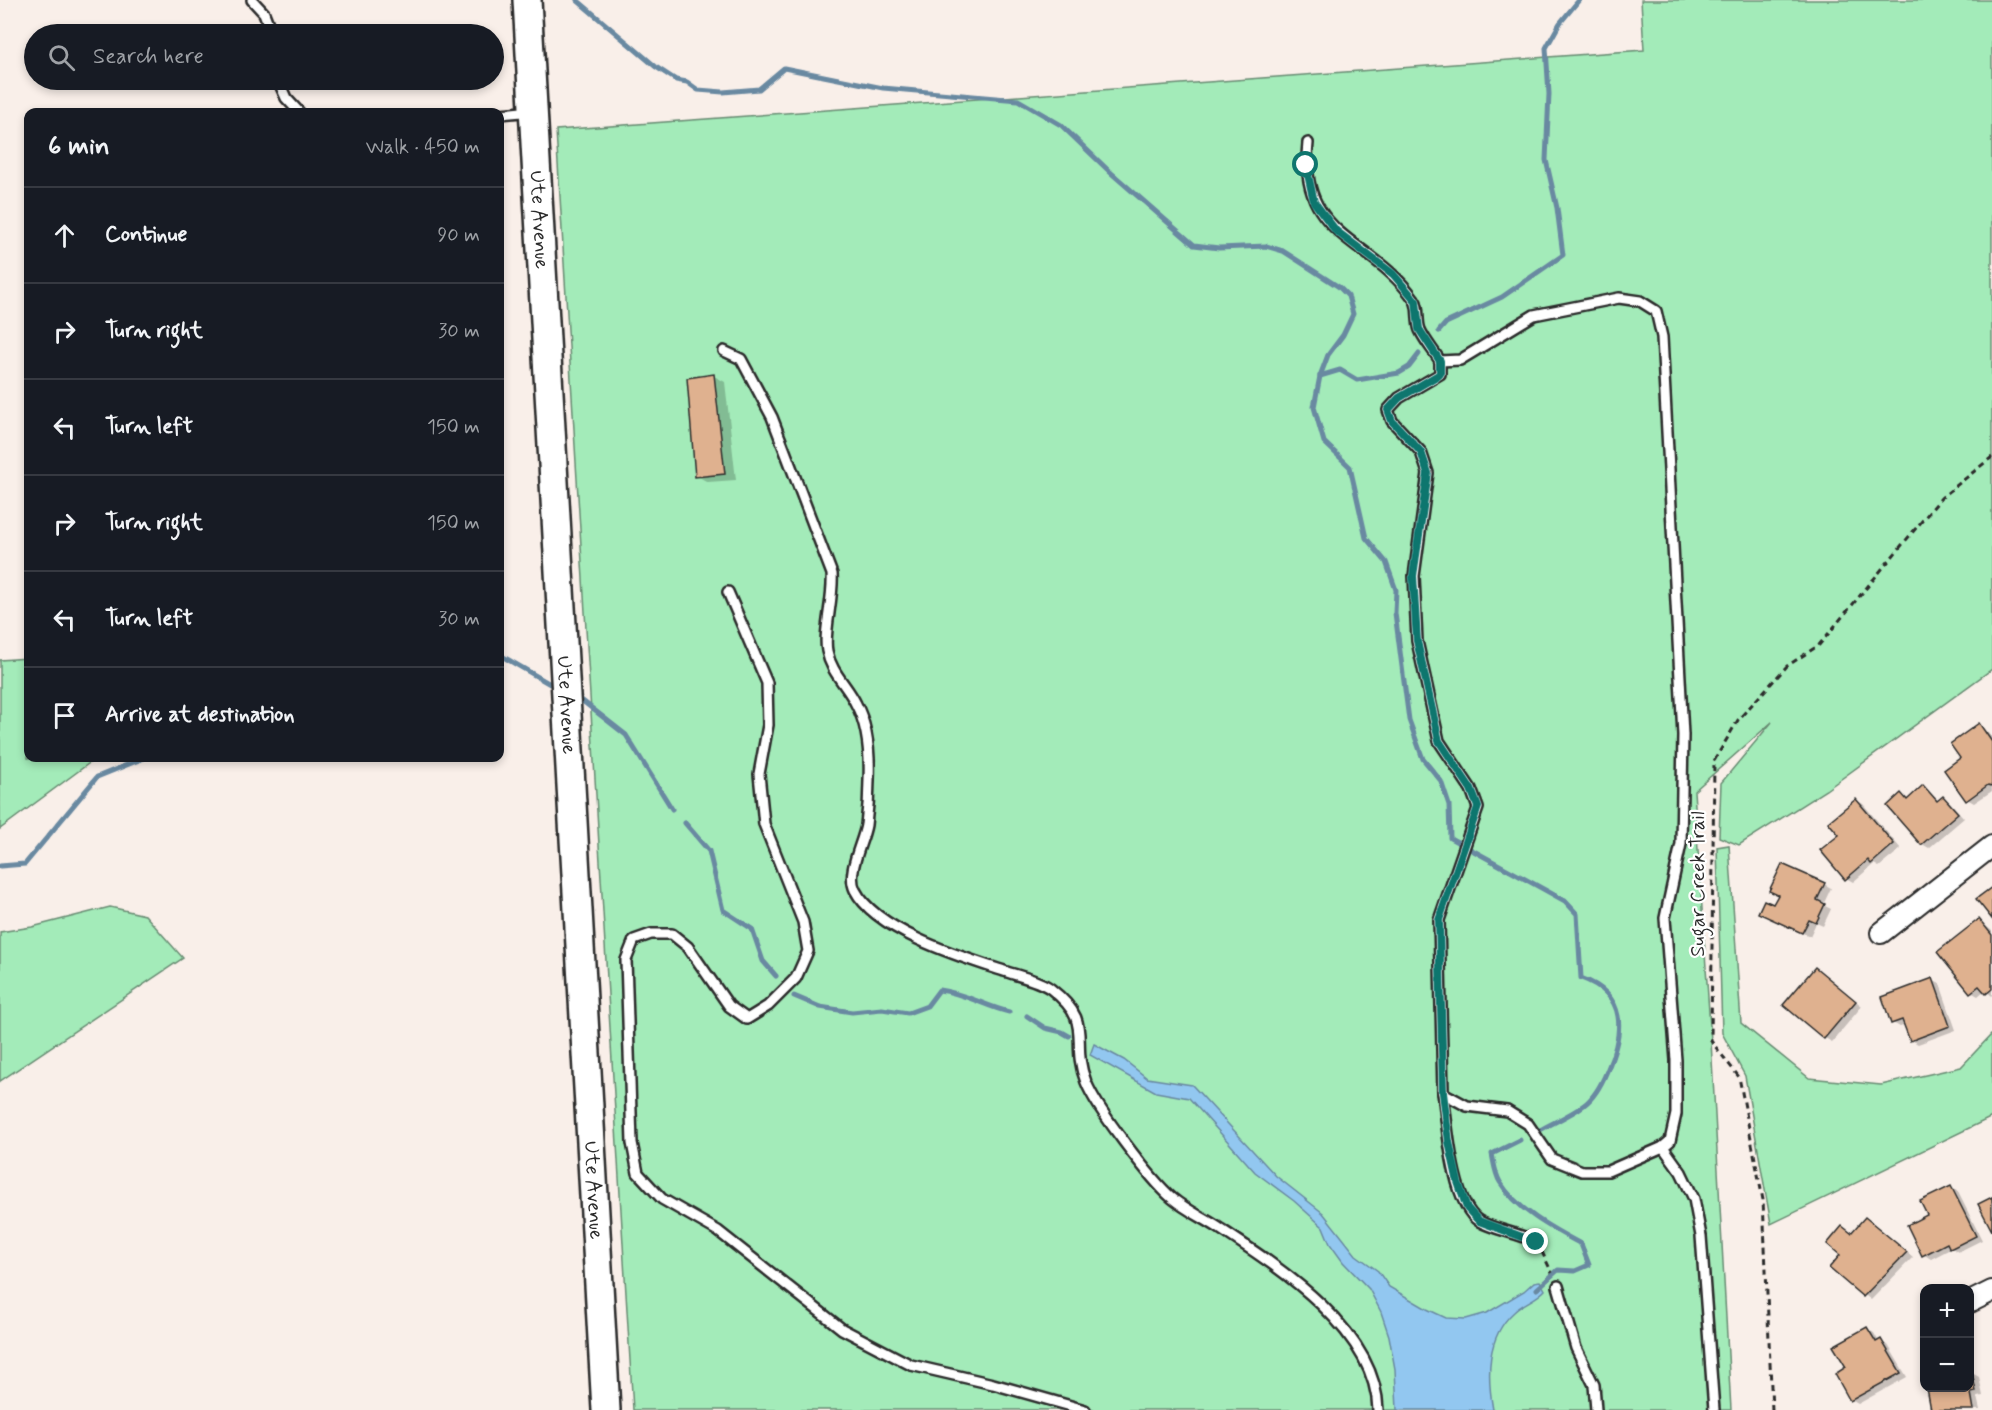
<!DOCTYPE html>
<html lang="en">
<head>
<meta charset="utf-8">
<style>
	:root { --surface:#171b24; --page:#20242c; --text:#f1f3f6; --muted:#9ea1a6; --line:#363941 }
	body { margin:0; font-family:Mynerve,sans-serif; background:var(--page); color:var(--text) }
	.controls { position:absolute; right:18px; bottom:18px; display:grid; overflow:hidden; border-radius:12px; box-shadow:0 3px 9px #0003 }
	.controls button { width:54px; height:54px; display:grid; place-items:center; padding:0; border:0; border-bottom:2px solid var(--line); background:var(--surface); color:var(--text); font:30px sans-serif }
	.stop { position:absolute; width:18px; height:18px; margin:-14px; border:4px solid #0f766e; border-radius:50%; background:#fff }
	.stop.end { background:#0f766e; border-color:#fff; box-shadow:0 2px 6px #0008 }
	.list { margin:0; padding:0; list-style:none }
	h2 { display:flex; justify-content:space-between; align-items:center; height:78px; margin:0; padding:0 24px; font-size:26px }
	h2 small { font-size:20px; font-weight:400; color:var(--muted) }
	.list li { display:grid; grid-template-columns:39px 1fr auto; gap:18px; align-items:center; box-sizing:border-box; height:96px; padding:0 24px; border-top:2px solid var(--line) }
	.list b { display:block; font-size:22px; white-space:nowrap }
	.list em { font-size:20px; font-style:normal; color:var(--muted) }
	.icon { flex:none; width:33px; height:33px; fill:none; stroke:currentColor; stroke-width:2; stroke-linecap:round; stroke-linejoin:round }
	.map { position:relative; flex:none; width:1992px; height:1410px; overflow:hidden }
	.search { position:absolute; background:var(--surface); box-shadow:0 3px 9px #0003; left:24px; top:24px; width:480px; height:66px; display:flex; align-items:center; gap:15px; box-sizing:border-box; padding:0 21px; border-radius:33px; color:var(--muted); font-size:22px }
	.panel { position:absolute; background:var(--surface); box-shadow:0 3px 9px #0003; left:24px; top:108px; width:480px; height:654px; border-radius:12px }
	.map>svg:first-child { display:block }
	.green { fill:#a3ebb9; stroke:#678b72; stroke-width:1.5 }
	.water { fill:#92c7f0; stroke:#6989a1; stroke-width:1.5 }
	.shadow { fill:#0003 }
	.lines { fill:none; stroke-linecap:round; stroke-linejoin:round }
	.stream { stroke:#6989a1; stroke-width:5 }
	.building { fill:#dfb18f; stroke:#2b2b2b; stroke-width:1.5 }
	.lane-casing { stroke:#2b2b2b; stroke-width:14 }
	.street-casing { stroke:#2b2b2b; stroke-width:24 }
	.secondary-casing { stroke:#2b2b2b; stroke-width:32 }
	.path { stroke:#2b2b2b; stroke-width:3; stroke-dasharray:6 4.5; stroke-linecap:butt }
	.lane { stroke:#fff; stroke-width:9 }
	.street { stroke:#fff; stroke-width:20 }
	.secondary { stroke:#fff; stroke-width:27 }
	.route { stroke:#0f766e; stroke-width:8 }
	.labels { text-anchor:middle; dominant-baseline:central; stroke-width:4.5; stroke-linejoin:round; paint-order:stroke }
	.street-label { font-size:20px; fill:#2b2b2b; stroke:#fff }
</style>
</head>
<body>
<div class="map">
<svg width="1992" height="1410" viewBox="0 0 1992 1410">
	<rect width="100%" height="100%" fill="#f9efe9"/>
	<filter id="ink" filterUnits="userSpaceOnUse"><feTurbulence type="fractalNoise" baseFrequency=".0167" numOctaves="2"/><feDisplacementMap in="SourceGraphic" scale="12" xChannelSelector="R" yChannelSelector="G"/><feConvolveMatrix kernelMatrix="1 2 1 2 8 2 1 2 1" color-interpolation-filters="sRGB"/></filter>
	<g filter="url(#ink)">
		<g class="green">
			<polygon points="1641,0 1992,0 1992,669 1826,790 1739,845 1719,837 1721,783 1772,722 1694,791 1711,1041 1731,1410 633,1410 556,130 1644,50"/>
			<polygon points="28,658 28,758 96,758 0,829 0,660"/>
			<polygon points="1729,845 1741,1023 1809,1078 1881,1085 1961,1067 1992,1034 1992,1117 1771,1224 1745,1076 1722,1033 1717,847"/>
			<polygon points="110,907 145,915 183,958 0,1081 0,932 32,927"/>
		</g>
		<path class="water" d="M1094,1044l30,16 23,18 45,7 84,91 47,37 33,42 22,16 11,16 38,22 19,9 20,1 21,-6 37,-22 10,-9 6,-1 5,9c-9,10 -22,13 -31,22 -28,25 -27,64 -21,98h-96l-2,-41 -6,-33 -8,-24 -12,-23 -26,-27 -13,-18 -7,-17 -29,-26 -39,-29 -66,-74 -33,-6 -66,-37z"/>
		<g class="shadow">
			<polygon points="714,376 725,382 736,480 708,482 697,476"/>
			<polygon points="1979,725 1992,737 1992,791 1974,803 1967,799 1962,759"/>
			<polygon points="1924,787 1939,801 1943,798 1950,802 1964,818 1929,848 1922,844 1889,806 1901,795 1909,799"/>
			<polygon points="1856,800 1863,804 1901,849 1879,867 1874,864 1853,882 1846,878 1841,835"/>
			<polygon points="1824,884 1831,888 1823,905 1831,909 1823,926 1816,923 1810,936 1767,917 1774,906"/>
			<polygon points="1980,921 1992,931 1992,996 1985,990 1978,996 1971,992"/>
			<polygon points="1815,969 1862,1006 1832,1042 1825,1038"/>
			<polygon points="1932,980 1940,984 1956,1030 1918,1044 1911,1040 1906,1025 1900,1027 1893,1023"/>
			<polygon points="1951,1187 1958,1192 1982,1240 1958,1252 1952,1248 1931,1259 1923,1254 1929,1216"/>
			<polygon points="1872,1223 1913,1257 1871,1300 1831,1268 1842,1255 1852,1234"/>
			<polygon points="1867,1329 1874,1333 1879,1342 1888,1345 1907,1377 1858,1404 1851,1400 1848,1368"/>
			<polygon points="1972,1373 1979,1377 1983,1396 1977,1397 1980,1410 1933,1410 1928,1389 1970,1388"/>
		</g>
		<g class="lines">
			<g class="stream">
				<path d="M577,0l79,67 20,13 11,2 11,8 25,2 36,-3 25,-21 99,20 135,12 43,25 48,46 85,74 25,3 47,-2 17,5 56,36 9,9 5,18 -10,21 -15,20 -8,21 -6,31 10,35 26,25 16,71 20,24 10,28 -1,23 14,107 14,39 18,22 8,24 1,33 115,63 12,13 4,64c47,17 43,54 26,93 -5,12 -12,26 -23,34 -13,10 -30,17 -44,25"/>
				<polyline points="1439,331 1446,323 1502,297 1563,255 1557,208 1546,160 1549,94 1546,48 1560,23 1579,0"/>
				<polyline points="1320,376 1340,370 1357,380 1399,373 1409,367 1419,354"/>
				<polyline points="500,655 550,684"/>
				<polyline points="580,699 626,735 672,809"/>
				<polyline points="685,823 709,851 723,910 752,929 763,961 776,976"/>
				<polyline points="0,866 25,864 97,777 144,758"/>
				<path d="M794,996l26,11 32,5 30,-3 26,4 19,-7 12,-16c26,3 45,16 70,22"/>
				<polyline points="1027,1016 1045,1028 1062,1032 1069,1036"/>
				<path d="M1520,1140l-28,14c2,9 3,20 8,28 17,28 53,47 81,62l8,21 -14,6 -17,-1 -21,19"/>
			</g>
		</g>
		<g class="building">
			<polygon points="714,374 725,474 695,477 687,378"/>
			<polygon points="1979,723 1992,742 1992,786 1988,785 1966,801 1944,770 1960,758 1950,744"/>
			<polygon points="1923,785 1937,801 1943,796 1958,813 1921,845 1887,806 1901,793 1907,800"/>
			<polygon points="1856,799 1894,844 1871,864 1868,860 1845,880 1820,850 1839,835 1828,822"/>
			<polygon points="1782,864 1825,883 1817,900 1825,904 1816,923 1809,920 1802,933 1758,913 1764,900 1773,904 1778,895 1769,891"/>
			<polygon points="1992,887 1992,919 1976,899"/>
			<polygon points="1979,919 1992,935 1992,989 1986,994 1979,986 1970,993 1937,952"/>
			<polygon points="1815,967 1856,1001 1824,1039 1783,1005"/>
			<polygon points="1933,978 1950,1026 1910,1041 1902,1020 1891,1024 1882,997"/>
			<polygon points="1951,1186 1976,1236 1950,1249 1947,1243 1922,1256 1907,1225 1927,1215 1920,1201"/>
			<polygon points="1992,1197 1992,1231 1978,1204"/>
			<polygon points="1865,1217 1907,1252 1863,1297 1829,1268 1840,1255 1827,1244 1842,1226 1851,1233"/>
			<polygon points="1867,1327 1876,1342 1881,1339 1901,1373 1850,1401 1835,1374 1846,1367 1833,1346"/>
			<polygon points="1970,1372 1972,1372 1976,1392 1971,1393 1974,1410 1931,1410 1927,1388 1970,1388"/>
		</g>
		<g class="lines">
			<g class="lane-casing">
				<g id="lane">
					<polyline points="252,0 264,13 272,34"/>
					<polyline points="278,80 286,98 299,112"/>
					<polyline points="500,114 532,111"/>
					<path d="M1308,143c-10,95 62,94 106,156 6,8 2,21 6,31 5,11 14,21 20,31l20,-1 74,-45 85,-17 21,3 16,10 6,26 21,398 -2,109 -16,74 11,142v54l-6,27 -7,6 -55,24h-26l-30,-12 -24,-35 -21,-13 -40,-5 -24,-13c4,30 9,111 36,128 15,9 40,12 57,21"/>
					<path d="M724,351l17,8 31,58 60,157c2,23 -9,59 -5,77 4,22 20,34 29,53 12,22 14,52 13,76 0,15 -1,30 -3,45 -3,18 -20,47 -11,65 21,41 106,67 149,81 14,5 35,9 47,18 45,35 18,50 35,93 10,26 65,98 86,116 14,12 32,20 47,30 61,40 157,102 159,182"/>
					<polyline points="1440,361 1440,374 1399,398 1388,410 1392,421 1421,452 1428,473 1414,576 1417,641 1439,741 1471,789 1478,808 1439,920 1443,1093"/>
					<polyline points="728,592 767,683 768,725 759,774 764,824 803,922 808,951 796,978 768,1006 747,1019 729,1006 688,947 672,934 651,934 634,940 626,960 632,1143 638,1173 662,1199 718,1231 842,1329 911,1365 993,1384 1085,1410"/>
					<polyline points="1663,1147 1681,1172 1694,1199 1701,1236 1714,1410"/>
					<polyline points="1558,1286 1576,1348 1594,1385 1596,1410"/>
				</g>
			</g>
			<g class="street-casing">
				<g id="street">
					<polyline points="1881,933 1992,846"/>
					<polyline points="1970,1302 1992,1291"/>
				</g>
			</g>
			<g class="secondary-casing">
				<g id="secondary">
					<path id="s1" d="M527,0l79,1410"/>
				</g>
			</g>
			<g class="path">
				<polyline points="1542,1252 1552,1273"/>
				<polyline points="1772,1410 1763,1200 1739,1077 1711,1041 1714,761 1738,720 1787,666 1819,645 1941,498 1992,457"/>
			</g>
			<use href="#lane" class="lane"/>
			<use href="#street" class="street"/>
			<use href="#secondary" class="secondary"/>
		</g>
	</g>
	<g class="lines" filter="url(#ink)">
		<polyline class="route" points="1306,165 1314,202 1336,231 1393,274 1416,301 1419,329 1440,361 1440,374 1399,398 1388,410 1392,421 1421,452 1428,473 1413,576 1417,641 1439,741 1471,789 1478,807 1439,920 1443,1093 1449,1142 1458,1182 1467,1208 1479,1221 1536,1242"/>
	</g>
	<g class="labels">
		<g class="street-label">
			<text stroke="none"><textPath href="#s1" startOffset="220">Ute Avenue</textPath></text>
			<text stroke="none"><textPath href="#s1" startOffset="706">Ute Avenue</textPath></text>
			<text transform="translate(1698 884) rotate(-90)">Sugar Creek Trail</text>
			<text stroke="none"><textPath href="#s1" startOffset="1192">Ute Avenue</textPath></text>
		</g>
	</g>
</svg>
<div class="controls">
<button>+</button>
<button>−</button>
</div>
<div class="stop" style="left:1306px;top:165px"></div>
<div class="stop end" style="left:1536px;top:1242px"></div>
<div class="search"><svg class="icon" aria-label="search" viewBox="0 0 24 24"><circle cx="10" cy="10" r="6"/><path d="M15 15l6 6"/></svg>Search here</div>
<section class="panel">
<h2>6 min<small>Walk · 450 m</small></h2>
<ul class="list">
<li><svg class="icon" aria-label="ahead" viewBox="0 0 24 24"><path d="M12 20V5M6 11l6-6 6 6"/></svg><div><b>Continue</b></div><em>90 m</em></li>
<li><svg class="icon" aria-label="right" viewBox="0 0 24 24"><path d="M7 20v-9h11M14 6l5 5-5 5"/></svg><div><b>Turn right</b></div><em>30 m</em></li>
<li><svg class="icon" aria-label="left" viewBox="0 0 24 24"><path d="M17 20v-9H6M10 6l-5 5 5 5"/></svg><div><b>Turn left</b></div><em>150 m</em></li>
<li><svg class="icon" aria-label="right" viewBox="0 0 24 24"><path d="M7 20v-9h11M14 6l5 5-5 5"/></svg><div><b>Turn right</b></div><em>150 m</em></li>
<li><svg class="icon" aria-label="left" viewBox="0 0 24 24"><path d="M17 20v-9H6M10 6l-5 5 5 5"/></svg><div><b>Turn left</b></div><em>30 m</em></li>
<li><svg class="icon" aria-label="arrive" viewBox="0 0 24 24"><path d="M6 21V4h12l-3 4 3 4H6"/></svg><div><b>Arrive at destination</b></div></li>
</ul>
</section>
</div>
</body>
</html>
